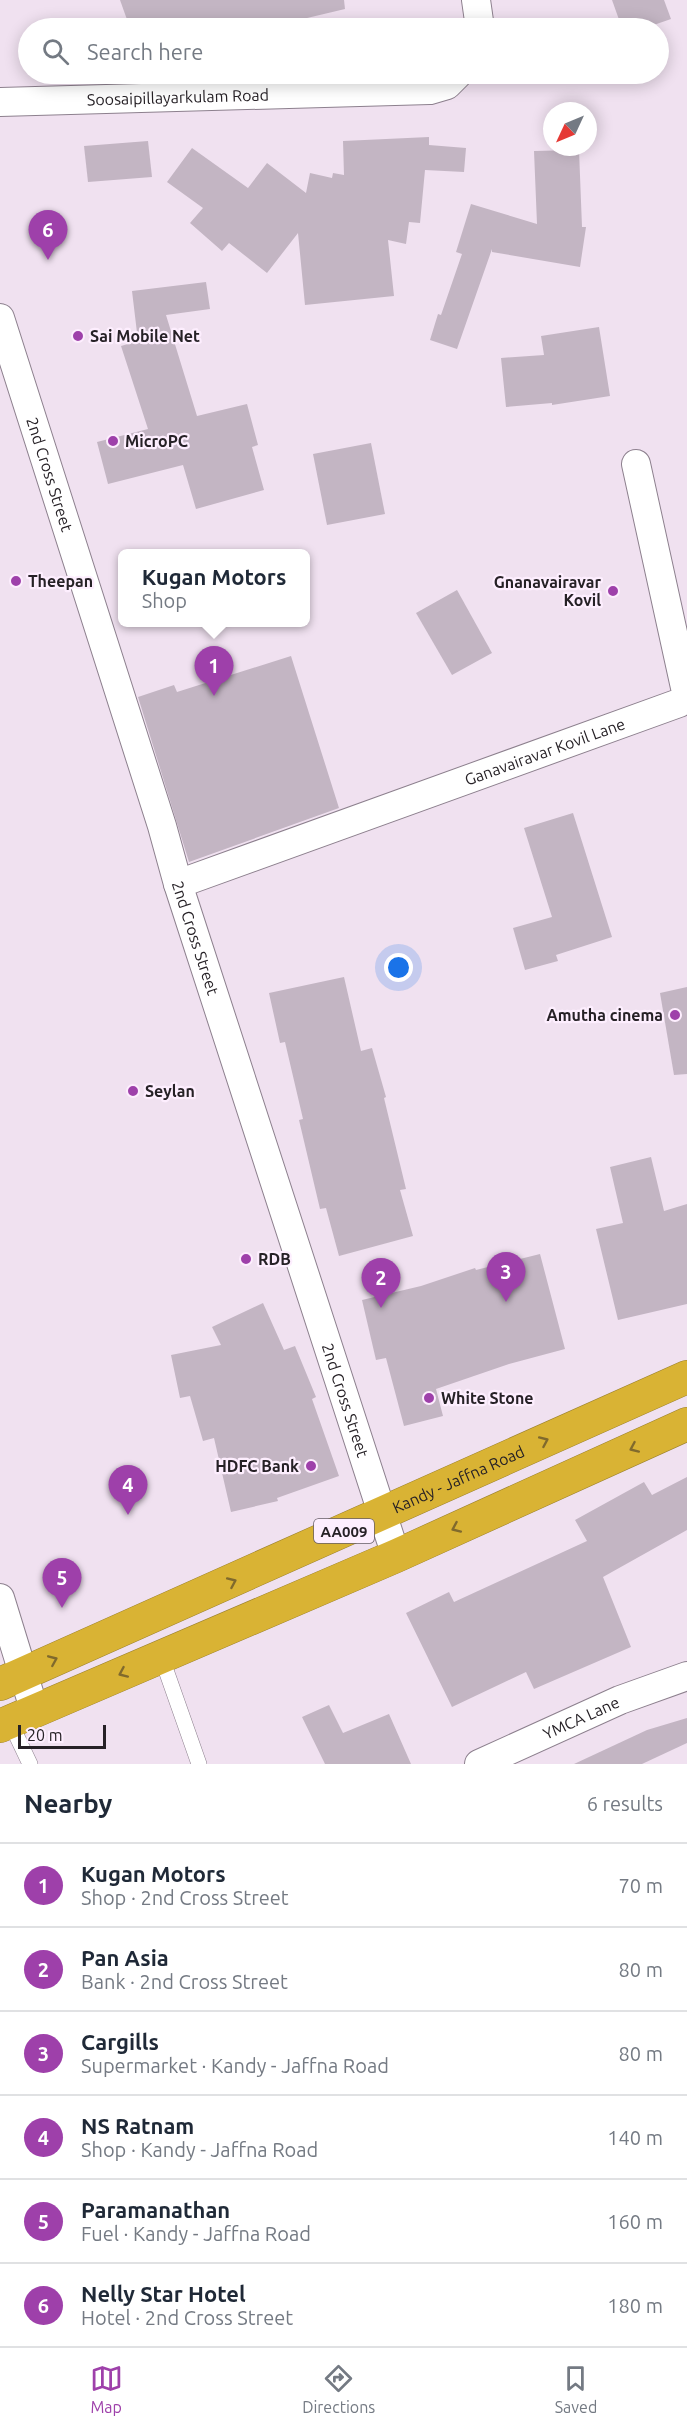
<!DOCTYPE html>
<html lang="en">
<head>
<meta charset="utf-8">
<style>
	:root { --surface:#fff; --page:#f2f2f3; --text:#1f2937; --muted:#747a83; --line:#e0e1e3; --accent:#9e40aa }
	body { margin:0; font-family:Ubuntu,sans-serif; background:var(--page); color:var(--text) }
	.compass { position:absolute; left:543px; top:102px; width:54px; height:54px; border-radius:50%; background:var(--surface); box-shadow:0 3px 15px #0003; rotate:226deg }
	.scale { position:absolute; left:18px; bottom:15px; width:88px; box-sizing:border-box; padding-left:6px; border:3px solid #262126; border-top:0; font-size:16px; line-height:21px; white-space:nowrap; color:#262126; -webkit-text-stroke:4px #fdeefe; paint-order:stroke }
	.you { position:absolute; left:399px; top:968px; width:21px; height:21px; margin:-15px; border:4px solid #fff; border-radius:50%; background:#1a73e8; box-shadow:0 0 0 9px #1a73e833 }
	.badge { display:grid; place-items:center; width:39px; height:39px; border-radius:50%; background:var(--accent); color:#fff; font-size:20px; font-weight:700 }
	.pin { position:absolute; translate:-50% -50px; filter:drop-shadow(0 2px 3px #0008) }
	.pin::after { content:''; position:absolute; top:32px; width:21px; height:18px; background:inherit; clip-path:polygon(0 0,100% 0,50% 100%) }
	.popup { position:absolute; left:118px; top:549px; width:192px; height:78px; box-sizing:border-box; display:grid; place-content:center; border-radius:9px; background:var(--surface); filter:drop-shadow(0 2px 4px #0005); font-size:20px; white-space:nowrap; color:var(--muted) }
	.popup b { font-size:22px; color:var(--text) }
	.popup::after { content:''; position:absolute; left:50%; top:100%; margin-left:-12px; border:12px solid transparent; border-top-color:var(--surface) }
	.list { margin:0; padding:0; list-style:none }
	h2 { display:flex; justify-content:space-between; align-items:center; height:78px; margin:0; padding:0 24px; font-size:26px }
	h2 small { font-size:20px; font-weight:400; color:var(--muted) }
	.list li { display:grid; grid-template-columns:39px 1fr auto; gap:18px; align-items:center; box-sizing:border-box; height:84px; padding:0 24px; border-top:2px solid var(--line) }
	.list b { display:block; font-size:22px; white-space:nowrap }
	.list p { margin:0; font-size:20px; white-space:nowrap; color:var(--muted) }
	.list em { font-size:20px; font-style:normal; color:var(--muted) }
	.icon { flex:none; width:33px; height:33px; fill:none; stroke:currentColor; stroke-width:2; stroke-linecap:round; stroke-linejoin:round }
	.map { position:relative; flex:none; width:687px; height:1764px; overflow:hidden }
	.search { position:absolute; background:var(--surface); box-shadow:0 3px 15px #0003; left:18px; right:18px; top:18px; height:66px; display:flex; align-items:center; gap:15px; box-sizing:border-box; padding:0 21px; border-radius:33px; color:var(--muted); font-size:22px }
	.sheet { height:582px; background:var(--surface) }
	nav { display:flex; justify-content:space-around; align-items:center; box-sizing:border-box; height:84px; border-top:2px solid var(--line); background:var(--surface); font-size:16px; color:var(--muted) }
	nav a { display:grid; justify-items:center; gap:3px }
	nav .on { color:var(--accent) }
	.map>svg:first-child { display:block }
	.building { fill:#c3b5c3 }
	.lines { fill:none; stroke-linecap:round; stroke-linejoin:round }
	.lane-casing { stroke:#8d808e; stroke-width:16 }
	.street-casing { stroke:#8d808e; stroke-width:30 }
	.highway-casing { stroke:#9a802f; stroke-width:34 }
	.lane { stroke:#fff; stroke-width:15 }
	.street { stroke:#fff; stroke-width:28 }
	.highway { stroke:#d9b334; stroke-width:33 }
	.oneway { stroke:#806a2d }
	.poi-dot { fill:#9e40aa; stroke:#fdeefe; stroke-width:2 }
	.labels { text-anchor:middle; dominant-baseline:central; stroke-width:4.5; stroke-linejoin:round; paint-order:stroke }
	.shield { fill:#fdeefe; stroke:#665e67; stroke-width:1.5 }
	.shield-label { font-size:15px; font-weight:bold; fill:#262126 }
	.street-label { font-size:16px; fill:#262126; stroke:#fdeefe }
	.poi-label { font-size:16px; font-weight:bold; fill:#262126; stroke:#fdeefe; text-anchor:start }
</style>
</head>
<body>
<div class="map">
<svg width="687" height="1764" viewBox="0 0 687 1764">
	<rect width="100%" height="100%" fill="#f0e1f0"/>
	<g class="building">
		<polygon points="120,0 344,0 345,9 265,28 130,28"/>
		<polygon points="612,0 664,0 671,19 645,28 622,28"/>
		<polygon points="429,137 429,145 466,148 464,172 425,170 420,223 409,222 406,244 388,240 394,296 305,305 298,233 267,273 229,243 222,251 190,223 203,208 167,182 192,148 248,188 267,163 306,193 310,173 332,178 333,173 344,175 343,141"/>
		<polygon points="148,141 152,177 88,182 84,146"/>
		<polygon points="579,150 582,227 586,227 580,267 492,252 492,249 457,349 430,340 438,314 441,315 462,254 456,252 471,204 537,224 534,151"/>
		<polygon points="206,282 210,309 166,315 197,416 247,404 258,445 252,447 264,490 196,509 183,465 108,484 97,442 148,429 121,346 138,341 132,291"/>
		<polygon points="599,327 610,396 552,405 552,403 506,407 501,358 544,355 541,336"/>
		<polygon points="371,443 385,514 327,525 313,454"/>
		<polygon points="457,590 492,653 452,675 416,613"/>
		<polygon points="291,656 339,808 189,862 138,697 174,685 177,692"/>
		<polygon points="573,813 612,937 556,955 558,961 525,970 513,928 552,917 524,828"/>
		<polygon points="344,977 361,1051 372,1048 386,1097 384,1098 406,1189 400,1190 413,1236 339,1256 326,1208 320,1209 299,1120 303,1119 285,1042 280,1043 269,993"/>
		<polygon points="687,987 687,1074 674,1075 660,993"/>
		<polygon points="651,1157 664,1211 687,1204 687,1304 618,1320 596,1229 623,1223 610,1167"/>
		<polygon points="540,1254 565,1349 509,1364 436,1389 443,1416 404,1426 386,1358 376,1360 362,1300 421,1286 475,1268 476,1270"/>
		<polygon points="263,1303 284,1350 295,1346 316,1397 312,1399 339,1476 277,1498 278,1501 231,1512 214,1438 203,1441 190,1396 180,1398 171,1355 221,1345 212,1327"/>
		<polygon points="687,1477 687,1530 603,1577 631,1647 534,1689 526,1672 452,1707 406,1613 449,1592 454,1602 587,1541 575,1520 644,1482 652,1495"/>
		<polygon points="329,1705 343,1733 389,1714 411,1764 325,1764 302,1717"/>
		<polygon points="687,1718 687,1743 642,1764 574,1764 647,1730"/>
	</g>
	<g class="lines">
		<g class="lane-casing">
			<g id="lane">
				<polyline points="161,1656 199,1764"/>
				<polyline points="10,1722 30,1764"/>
			</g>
		</g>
		<g class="street-casing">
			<g id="street">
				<polyline points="476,0 480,28"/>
				<path id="s1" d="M0,102l430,-12 17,-5 11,-11"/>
				<path id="s2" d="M0,318l162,508 16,58 218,672"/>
				<path id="s3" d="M178,884l501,-181 6,-5 1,-6 -50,-228"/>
				<polyline points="0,1598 35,1712"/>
				<path id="s4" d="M479,1764l141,-64 67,-24"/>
			</g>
		</g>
		<g class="highway-casing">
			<g id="highway">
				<path id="s5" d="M0,1684l687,-307"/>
				<polyline points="0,1726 396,1556 687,1424"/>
			</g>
		</g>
		<use href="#lane" class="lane"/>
		<use href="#street" class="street"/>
		<use href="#highway" class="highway"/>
	</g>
	<defs><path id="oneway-chevron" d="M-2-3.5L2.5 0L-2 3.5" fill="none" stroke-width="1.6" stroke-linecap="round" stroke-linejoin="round" transform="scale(1.5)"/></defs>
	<g class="oneway">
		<use href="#oneway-chevron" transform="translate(544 1441) rotate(-24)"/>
		<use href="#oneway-chevron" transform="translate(634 1448) rotate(156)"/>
		<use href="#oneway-chevron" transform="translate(456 1528) rotate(156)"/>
		<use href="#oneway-chevron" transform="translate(232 1582) rotate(-24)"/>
		<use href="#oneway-chevron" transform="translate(53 1660) rotate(-23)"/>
		<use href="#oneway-chevron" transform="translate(123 1673) rotate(156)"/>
	</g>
	<g class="poi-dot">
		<circle cx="78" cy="336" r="6"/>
		<circle cx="113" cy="441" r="6"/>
		<circle cx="16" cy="581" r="6"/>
		<circle cx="613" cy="591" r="6"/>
		<circle cx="675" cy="1015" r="6"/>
		<circle cx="133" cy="1091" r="6"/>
		<circle cx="246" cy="1259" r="6"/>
		<circle cx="429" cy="1398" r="6"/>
		<circle cx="311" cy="1466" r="6"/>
	</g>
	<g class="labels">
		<rect class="shield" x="314" y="1519" width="60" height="24" rx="4.5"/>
		<g class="shield-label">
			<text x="344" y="1531">AA009</text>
		</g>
		<g class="street-label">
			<text stroke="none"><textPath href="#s1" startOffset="178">Soosaipillayarkulam Road</textPath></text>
			<text stroke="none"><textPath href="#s2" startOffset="164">2nd Cross Street</textPath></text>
			<text stroke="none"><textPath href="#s3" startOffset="390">Ganavairavar Kovil Lane</textPath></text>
			<text stroke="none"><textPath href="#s2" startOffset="650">2nd Cross Street</textPath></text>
			<text stroke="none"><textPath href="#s2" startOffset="1136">2nd Cross Street</textPath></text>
			<text stroke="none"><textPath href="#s5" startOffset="502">Kandy - Jaffna Road</textPath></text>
			<text stroke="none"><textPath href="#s4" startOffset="112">YMCA Lane</textPath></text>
		</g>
		<g class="poi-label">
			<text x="90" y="336">Sai Mobile Net</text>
			<text x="125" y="441">MicroPC</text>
			<text x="28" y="581">Theepan</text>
			<text x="601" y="582" text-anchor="end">Gnanavairavar<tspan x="601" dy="18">Kovil</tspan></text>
			<text x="663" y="1015" text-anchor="end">Amutha cinema</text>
			<text x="145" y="1091">Seylan</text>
			<text x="258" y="1259">RDB</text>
			<text x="441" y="1398">White Stone</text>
			<text x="299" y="1466" text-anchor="end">HDFC Bank</text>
		</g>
	</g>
</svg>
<svg class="compass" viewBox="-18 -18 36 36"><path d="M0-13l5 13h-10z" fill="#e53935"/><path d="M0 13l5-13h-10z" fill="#747a83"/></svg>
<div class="scale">20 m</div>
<div class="you"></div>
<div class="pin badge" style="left:214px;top:696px">1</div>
<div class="popup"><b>Kugan Motors</b>Shop</div>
<div class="pin badge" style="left:381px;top:1308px">2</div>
<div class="pin badge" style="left:506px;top:1302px">3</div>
<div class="pin badge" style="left:128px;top:1515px">4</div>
<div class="pin badge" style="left:62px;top:1608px">5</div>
<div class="pin badge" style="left:48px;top:260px">6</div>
<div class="search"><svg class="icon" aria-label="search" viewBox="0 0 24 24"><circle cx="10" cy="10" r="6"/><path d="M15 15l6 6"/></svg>Search here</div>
</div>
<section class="sheet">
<h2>Nearby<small>6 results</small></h2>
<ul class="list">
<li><span class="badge">1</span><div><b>Kugan Motors</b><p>Shop · 2nd Cross Street</p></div><em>70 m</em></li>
<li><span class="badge">2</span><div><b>Pan Asia</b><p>Bank · 2nd Cross Street</p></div><em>80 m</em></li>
<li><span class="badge">3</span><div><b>Cargills</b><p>Supermarket · Kandy - Jaffna Road</p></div><em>80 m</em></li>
<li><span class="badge">4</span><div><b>NS Ratnam</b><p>Shop · Kandy - Jaffna Road</p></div><em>140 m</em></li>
<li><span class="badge">5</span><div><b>Paramanathan</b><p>Fuel · Kandy - Jaffna Road</p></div><em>160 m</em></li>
<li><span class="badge">6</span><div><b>Nelly Star Hotel</b><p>Hotel · 2nd Cross Street</p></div><em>180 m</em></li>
</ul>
</section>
<nav>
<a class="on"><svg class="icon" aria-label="map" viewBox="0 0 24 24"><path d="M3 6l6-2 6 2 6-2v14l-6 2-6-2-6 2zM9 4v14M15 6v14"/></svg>Map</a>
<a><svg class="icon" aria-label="directions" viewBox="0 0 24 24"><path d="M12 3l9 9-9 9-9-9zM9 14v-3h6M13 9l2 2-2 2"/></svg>Directions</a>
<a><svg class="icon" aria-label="saved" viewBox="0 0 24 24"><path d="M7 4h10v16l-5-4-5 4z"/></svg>Saved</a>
</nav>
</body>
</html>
